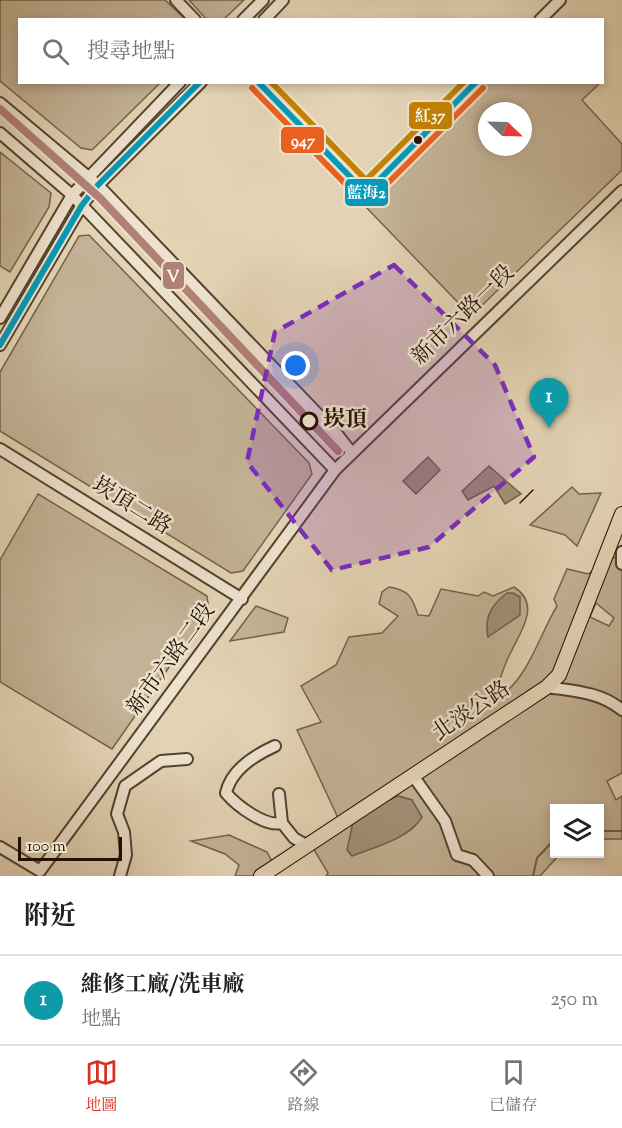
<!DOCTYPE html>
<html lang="zh-TW">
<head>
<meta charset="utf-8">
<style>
	:root { --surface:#fff; --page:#f2f2f2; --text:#202124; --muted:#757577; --line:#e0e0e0; --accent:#d93025 }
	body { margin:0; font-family:"Sorts Mill Goudy","Noto Serif TC",serif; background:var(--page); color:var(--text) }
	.controls { position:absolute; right:18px; bottom:18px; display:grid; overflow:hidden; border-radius:0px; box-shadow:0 3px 9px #0003 }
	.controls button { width:54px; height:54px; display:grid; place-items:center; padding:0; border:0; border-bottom:2px solid var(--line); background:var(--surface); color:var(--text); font:30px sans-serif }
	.compass { position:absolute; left:478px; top:102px; width:54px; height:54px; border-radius:50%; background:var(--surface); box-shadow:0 3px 9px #0003; rotate:113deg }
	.scale { position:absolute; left:18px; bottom:15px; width:104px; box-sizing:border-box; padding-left:6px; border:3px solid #251100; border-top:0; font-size:16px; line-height:21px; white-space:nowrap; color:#251100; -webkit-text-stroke:4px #ede2ce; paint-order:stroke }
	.you { position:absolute; left:296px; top:366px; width:21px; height:21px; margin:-15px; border:4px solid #fff; border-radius:50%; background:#1a73e8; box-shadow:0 0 0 9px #1a73e833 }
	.badge { display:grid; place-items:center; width:39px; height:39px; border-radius:50%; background:var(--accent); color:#fff; font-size:20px; font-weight:700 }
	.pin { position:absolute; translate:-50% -50px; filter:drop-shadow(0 2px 3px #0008) }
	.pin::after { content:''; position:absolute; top:32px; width:21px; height:18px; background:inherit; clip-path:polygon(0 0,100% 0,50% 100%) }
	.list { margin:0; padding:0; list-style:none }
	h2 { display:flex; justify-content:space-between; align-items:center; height:78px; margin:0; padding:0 24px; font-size:26px }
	h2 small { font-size:20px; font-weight:400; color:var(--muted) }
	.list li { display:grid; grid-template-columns:39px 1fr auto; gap:18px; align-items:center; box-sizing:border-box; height:90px; padding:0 24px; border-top:2px solid var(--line) }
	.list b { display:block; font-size:22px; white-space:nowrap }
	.list p { margin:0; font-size:20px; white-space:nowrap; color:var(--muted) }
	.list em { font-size:20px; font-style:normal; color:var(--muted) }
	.icon { flex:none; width:33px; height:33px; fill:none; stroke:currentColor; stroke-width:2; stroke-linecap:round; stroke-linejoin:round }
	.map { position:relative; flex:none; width:622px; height:876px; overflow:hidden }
	.search { position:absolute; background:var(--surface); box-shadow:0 3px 9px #0003; left:18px; right:18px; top:18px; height:66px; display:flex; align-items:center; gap:15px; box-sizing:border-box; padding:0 21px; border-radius:0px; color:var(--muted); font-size:22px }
	.sheet { height:168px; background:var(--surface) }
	nav { display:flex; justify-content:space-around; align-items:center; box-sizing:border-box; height:84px; border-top:2px solid var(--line); background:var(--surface); font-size:16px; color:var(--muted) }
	nav a { display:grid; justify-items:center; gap:3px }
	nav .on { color:var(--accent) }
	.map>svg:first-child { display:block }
	.green { fill:#c3b295; stroke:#74624a; stroke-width:1.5; fill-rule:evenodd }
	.water { fill:#a29177; stroke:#705e47; stroke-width:1.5 }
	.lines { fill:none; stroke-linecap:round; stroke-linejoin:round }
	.stream { stroke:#705e47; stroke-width:2 }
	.minor-casing { stroke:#54422d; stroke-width:14 }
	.major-casing { stroke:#251100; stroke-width:16 }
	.minor { stroke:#ede2ce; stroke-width:10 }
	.major { stroke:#e3d3b4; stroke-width:14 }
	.tram { stroke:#251100; stroke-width:1.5 }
	.bus-1-casing { stroke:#ede2ce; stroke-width:10 }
	.bus-2-casing { stroke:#ede2ce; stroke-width:10 }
	.bus-3-casing { stroke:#ede2ce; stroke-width:10 }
	.bus-1 { stroke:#049ab9; stroke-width:6 }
	.bus-2 { stroke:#e86120; stroke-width:6 }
	.bus-3 { stroke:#c28100; stroke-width:6 }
	.rail-1-casing { stroke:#ede2ce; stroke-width:12 }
	.rail-1 { stroke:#b28176; stroke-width:8 }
	.marked { fill:#7b2cbf; fill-opacity:0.2; stroke:#7b2cbf; stroke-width:4.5; stroke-dasharray:12 8; stroke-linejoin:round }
	.bus-dot { fill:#251100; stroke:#ede2ce; stroke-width:2 }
	.stop-dot { fill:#ede2ce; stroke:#251100; stroke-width:3 }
	.labels { text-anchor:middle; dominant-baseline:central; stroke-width:5; stroke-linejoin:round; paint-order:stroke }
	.street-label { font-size:22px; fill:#251100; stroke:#ede2ce }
	.stop-label { font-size:22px; font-weight:bold; fill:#251100; stroke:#ede2ce; text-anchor:start }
	.line-badge { stroke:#ede2ce; stroke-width:2 }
	.badge-label { font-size:16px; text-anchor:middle; font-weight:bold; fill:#fff }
</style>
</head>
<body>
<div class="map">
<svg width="622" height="876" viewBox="0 0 622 876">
	<rect width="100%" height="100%" fill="#e3d3b4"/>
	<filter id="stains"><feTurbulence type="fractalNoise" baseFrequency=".00333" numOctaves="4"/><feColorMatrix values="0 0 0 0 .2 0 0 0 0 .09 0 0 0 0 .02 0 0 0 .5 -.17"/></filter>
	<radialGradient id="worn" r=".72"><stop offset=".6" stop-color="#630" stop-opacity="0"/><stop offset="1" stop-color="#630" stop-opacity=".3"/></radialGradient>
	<g class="green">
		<polygon points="0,0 165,0 185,19 20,20 20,82 160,83 92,150 81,148 0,81"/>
		<polygon points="189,0 244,0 224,19 207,20"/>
		<path d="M487,83h113l-18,17 40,44v26l-151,146 -108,-112zM487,111h36v36h-36z"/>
		<polygon points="0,152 51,193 49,207 10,272 0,266"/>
		<polygon points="89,235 309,463 312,474 243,571 231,573 0,431 0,372 79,236"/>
		<polygon points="572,487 579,494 601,493 577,546 565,535 530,525"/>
		<polygon points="38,494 207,596 209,610 112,749 0,682 0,560"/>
		<path d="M622,545v228l-15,8 9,19 6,-4v43h-22v-31h-46v46h6l-20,22h-214l2,-3 -21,-35 31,-20 -41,-88 24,-8 -20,-36 35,-21 13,-28 33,-4 16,-17 -19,-12 3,-12 7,-5c19,3 23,9 29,28l11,1 12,-27 37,7 6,-4 9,4 21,-9c28,18 6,45 -4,67 -6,11 -9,24 -14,36l7,4c26,-19 37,-60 54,-88l-3,-7 13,-30 21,5 29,-18zM596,603l18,15 -5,8 -19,-9zM398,796l14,4 -13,35 -23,12 6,-44z"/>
		<polygon points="256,606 288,618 284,632 230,641"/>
		<polygon points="229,835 267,852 274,865 267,876 235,876 239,865 225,854 191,841"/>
	</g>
	<g class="water">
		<polygon points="428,457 440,470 416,494 403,481"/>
		<polygon points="489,466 521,494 505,504 494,486 468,500 462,491"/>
		<path d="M507,593h6l7,4v18l-32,22c-4,-19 3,-32 19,-44z"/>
		<path d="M398,796l14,4 10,17c-13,22 -47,30 -70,39l-5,-6 6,-28 29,-19z"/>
	</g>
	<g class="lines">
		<g class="stream">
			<polyline points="600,831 622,831"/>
			<polyline points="533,876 537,858 554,840"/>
		</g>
		<g class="minor-casing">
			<g id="minor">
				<polyline points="176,0 195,20"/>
				<polyline points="243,20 263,0"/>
				<polyline points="264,20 283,0"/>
				<polyline points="540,20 560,0"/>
				<polyline points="258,82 366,193 477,82"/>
				<polyline points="0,103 98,185 337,434 352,453"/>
				<polyline points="0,133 72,195 335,470"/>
				<polyline points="0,318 72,195 180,82"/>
				<polyline points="0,345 82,205 98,185 201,82"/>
				<polyline points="0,449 242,599"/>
				<polyline points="622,552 622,564"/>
				<path d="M547,687c27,4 54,5 75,23"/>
				<path d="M275,746c-20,9 -44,24 -49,47 11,13 39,34 56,30l12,15 12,7"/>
				<polyline points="414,777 445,821 457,855 473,860 488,876"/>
				<polyline points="279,794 282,823"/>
				<polyline points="0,847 40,871 335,470 622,191"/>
				<polyline points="120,876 126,855 124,832 117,814 125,786 161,761 187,759"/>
			</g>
		</g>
		<g class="major-casing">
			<polyline id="major" points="261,876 547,687 559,675 622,514"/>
		</g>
		<use href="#minor" class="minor"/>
		<use href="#major" class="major"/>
		<polyline class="tram" points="520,503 533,490"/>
		<g class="bus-1-casing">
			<g id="bus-1">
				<polyline points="258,82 366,193 476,82"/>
				<polyline points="0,345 82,205 98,185 200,82"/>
			</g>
		</g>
		<g class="bus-2-casing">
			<polyline id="bus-2" points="252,88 360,199 366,202 372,199 483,88"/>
		</g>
		<g class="bus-3-casing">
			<polyline id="bus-3" points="271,82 366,180 464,82"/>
		</g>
		<use href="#bus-1" class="bus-1"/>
		<use href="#bus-2" class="bus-2"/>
		<use href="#bus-3" class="bus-3"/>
		<g class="rail-1-casing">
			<polyline id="rail-1" points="0,109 100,198 338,451"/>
		</g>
		<use href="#rail-1" class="rail-1"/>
	</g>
	<path class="marked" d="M394,265l101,100 39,92 -105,90 -97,23 -85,-108 28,-130z"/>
	<circle class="bus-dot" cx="418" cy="140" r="5"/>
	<circle class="stop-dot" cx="309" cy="421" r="8"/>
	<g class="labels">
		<g class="street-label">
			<text transform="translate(464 316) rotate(-44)">新市六路一段</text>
			<text transform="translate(131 507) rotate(32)">崁頂二路</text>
			<text transform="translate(172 660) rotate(-54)">新市六路二段</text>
			<text transform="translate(472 712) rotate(-34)">北淡公路</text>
		</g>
		<g class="stop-label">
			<text x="323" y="421">崁頂</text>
		</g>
	</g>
	<g class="line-badge">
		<rect x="408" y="101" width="45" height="29" rx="6" fill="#c28100"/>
		<rect x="280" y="126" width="45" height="28" rx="6" fill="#e86120"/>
		<rect x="344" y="178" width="45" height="29" rx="6" fill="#049ab9"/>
		<rect x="162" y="261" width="23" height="29" rx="6" fill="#b28176"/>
	</g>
	<g class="badge-label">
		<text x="430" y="121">紅37</text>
		<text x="303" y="146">947</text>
		<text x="366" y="198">藍海2</text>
		<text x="173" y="282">V</text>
	</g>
	<rect width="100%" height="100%" filter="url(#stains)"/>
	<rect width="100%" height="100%" fill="url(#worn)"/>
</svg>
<div class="controls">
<button><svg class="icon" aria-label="layers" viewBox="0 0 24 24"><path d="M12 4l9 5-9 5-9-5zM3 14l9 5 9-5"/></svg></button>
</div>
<svg class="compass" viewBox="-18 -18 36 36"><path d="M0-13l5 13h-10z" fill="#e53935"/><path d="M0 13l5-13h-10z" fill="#757577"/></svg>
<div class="scale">100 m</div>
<div class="you"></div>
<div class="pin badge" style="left:549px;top:428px;background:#0f9aa8">1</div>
<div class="search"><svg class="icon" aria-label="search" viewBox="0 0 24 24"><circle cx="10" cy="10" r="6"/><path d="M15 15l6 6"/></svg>搜尋地點</div>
</div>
<section class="sheet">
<h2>附近<small></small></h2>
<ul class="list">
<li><span class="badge" style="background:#0f9aa8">1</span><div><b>維修工廠/洗車廠</b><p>地點</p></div><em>250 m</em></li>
</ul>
</section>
<nav>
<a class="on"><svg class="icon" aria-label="map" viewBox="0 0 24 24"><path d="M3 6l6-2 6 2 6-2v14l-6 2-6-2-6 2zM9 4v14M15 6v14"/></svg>地圖</a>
<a><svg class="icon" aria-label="directions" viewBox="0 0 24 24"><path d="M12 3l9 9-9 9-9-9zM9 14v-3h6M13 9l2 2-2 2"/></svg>路線</a>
<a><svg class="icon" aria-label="saved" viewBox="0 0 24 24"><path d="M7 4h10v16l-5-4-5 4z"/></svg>已儲存</a>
</nav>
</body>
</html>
